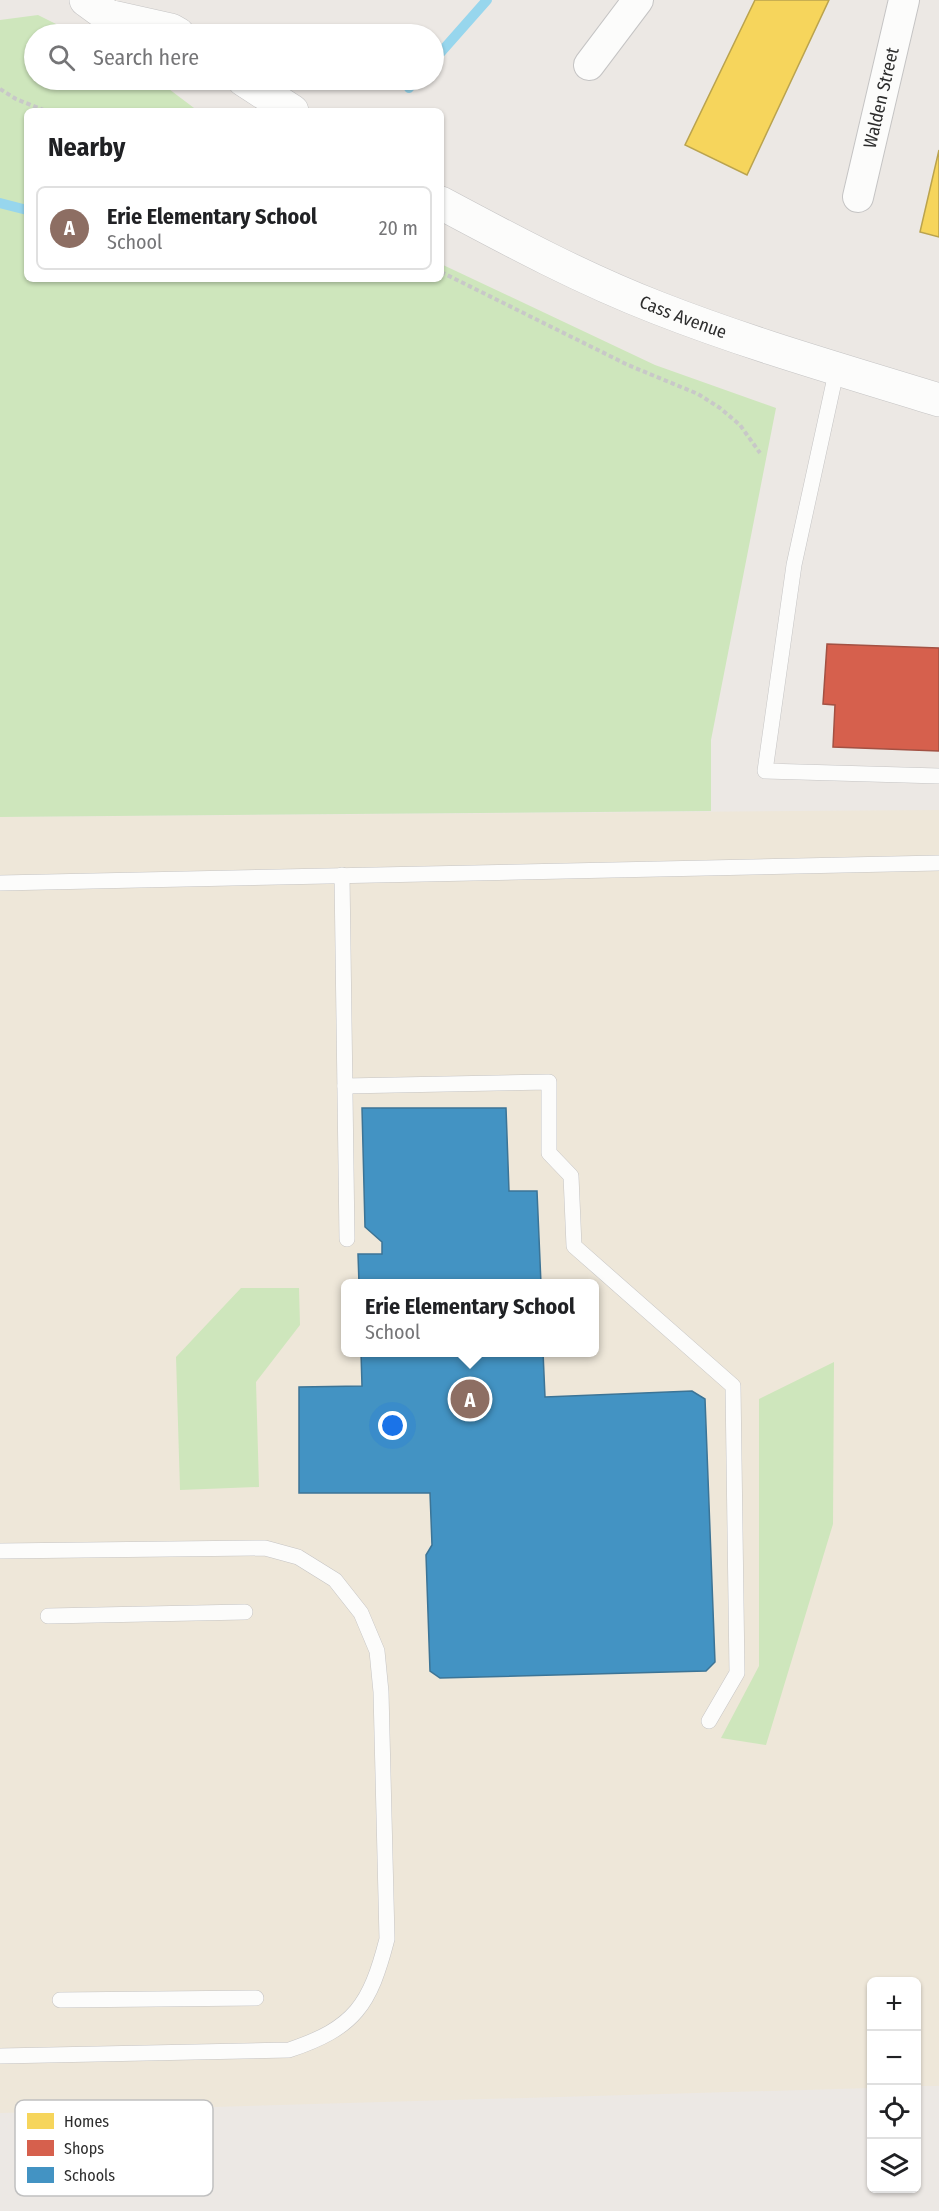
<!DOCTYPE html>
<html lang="en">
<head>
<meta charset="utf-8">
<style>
	:root { --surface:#fff; --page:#f6f6f6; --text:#202124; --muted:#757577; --line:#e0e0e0; --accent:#ea580c }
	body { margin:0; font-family:"Fira Sans Condensed",sans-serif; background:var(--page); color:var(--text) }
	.controls { position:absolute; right:18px; bottom:18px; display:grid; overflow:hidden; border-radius:9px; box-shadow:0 2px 4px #0004 }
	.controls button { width:54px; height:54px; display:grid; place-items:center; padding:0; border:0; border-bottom:2px solid var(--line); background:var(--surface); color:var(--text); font:30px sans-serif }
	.you { position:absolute; left:393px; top:1426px; width:21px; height:21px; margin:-15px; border:4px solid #fff; border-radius:50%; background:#1a73e8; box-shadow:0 0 0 9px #1a73e833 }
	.badge { display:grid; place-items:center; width:39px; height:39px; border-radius:50%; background:var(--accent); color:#fff; font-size:20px; font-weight:700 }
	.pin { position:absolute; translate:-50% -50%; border:3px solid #fff; box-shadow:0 2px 6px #0006 }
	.popup { position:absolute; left:341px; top:1279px; width:258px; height:78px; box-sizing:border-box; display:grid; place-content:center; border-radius:9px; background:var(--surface); filter:drop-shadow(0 2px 4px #0005); font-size:20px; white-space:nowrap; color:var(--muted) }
	.popup b { font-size:22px; color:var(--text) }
	.popup::after { content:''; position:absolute; left:50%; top:100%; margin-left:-12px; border:12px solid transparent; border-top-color:var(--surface) }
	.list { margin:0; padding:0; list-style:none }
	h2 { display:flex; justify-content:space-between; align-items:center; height:78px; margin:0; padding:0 24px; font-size:26px }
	h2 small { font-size:20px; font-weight:400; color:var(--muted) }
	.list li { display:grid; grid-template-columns:39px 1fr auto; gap:18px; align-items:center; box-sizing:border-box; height:84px; margin:0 12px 12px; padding:0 12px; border:2px solid var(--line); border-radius:9px }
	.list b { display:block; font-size:22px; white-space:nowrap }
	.list p { margin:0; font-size:20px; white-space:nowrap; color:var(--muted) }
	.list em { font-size:20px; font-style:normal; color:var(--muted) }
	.icon { flex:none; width:33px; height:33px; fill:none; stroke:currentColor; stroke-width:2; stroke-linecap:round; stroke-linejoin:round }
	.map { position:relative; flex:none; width:939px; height:2211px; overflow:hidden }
	.search { position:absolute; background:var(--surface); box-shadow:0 2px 4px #0004; left:24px; top:24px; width:420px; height:66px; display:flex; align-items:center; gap:15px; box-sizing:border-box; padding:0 21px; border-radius:33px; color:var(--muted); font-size:22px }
	.panel { position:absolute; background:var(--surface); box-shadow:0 2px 4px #0004; left:24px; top:108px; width:420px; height:174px; border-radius:9px }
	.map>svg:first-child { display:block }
	.education { fill:#eee7d9; fill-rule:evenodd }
	.green { fill:#cee6bc }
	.homes { fill:#f6d55c; stroke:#baa34e; stroke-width:1.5 }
	.shops { fill:#d6604d; stroke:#a35143; stroke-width:1.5 }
	.schools { fill:#4393c3; stroke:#3c7496; stroke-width:1.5 }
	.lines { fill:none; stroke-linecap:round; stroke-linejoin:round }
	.stream { stroke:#97d6ed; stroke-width:10 }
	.service-casing { stroke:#c5c4c4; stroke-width:16 }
	.minor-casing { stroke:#c5c4c4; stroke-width:32 }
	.secondary-casing { stroke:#c5c4c4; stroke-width:34 }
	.path { stroke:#c8c8c8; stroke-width:4; stroke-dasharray:4.5 3; stroke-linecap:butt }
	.service { stroke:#fcfcfb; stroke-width:15 }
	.minor { stroke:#fcfcfb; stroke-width:30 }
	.secondary { stroke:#fcfcfb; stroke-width:33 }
	.labels { text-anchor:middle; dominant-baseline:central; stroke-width:6; stroke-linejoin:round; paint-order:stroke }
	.street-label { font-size:18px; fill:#2d2d2d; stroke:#fff }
	.key { fill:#fff; stroke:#c0c0c0; stroke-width:1.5 }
	.key-label { font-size:16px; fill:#2d2d2d }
</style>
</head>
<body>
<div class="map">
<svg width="939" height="2211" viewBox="0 0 939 2211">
	<rect width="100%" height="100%" fill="#ece8e4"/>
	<path class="education" d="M939,810v1276h-22l-1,-104h-44l-1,106 -871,25v-1296zM346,1284h248v68h-248z"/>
	<g class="green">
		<polygon points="38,15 76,34 34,34 34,80 157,80 198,111 27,111 27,279 441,279 441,264 655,365 776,408 711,740 711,811 0,817 0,20"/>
		<polygon points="241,1288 299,1288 300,1325 256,1382 259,1487 180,1490 176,1357"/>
		<polygon points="834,1362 833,1524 766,1745 721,1738 759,1666 759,1399"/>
	</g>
	<g class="homes">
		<polygon points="755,0 829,0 747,175 685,145"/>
		<polygon points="939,150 939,237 920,232"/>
	</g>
	<polygon class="shops" points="827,644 939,648 939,751 833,747 835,705 823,704"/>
	<g class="schools">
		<polygon points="362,1108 506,1108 509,1191 537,1191 541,1284 359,1284 358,1254 382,1254 382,1242 365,1227"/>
		<polygon points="361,1352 543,1352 545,1397 692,1391 705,1399 715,1662 706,1671 440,1678 430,1671 426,1555 432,1545 430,1493 299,1493 299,1387 362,1386"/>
	</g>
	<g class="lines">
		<g class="stream">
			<polyline points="434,60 487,0"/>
			<polyline points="409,88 416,80"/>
			<polyline points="0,203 27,210"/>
		</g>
		<g class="service-casing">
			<g id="service">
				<polyline points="837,368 794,565 765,771 939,776"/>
				<polyline points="342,875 347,1239"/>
				<polyline points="0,883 939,863"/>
				<polyline points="345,1086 549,1082 549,1153 571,1176 574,1246 733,1386 737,1673 709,1721"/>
				<path d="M0,1551l265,-3 33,9 37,23 26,33 16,38 4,41 6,247c-17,66 -32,89 -98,111l-289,6"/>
				<polyline points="48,1616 245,1612"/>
				<polyline points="60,2000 256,1998"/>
			</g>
		</g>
		<g class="minor-casing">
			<g id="minor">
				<polyline points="589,65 638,0"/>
				<path id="s1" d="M858,197l46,-197"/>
			</g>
		</g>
		<g class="secondary-casing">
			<g id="secondary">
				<polyline points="86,0 108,16 171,30 178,34"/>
				<polyline points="244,80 292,111"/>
				<path id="s2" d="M441,203c71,38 142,76 217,105 92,36 187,63 281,92"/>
			</g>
		</g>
		<g class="path">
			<polyline points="0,89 16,99 46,111"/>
			<polyline points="441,272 628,365 698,394 720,408 740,425 760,453"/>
		</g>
		<use href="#service" class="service"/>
		<use href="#minor" class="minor"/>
		<use href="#secondary" class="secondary"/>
	</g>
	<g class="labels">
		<g class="street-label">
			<text stroke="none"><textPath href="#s1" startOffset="102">Walden Street</textPath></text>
			<text stroke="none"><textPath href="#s2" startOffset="268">Cass Avenue</textPath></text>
		</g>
	</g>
	<rect x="15" y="2100" width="198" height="96" rx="9" class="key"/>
	<rect x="27" y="2113" width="27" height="16" fill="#f6d55c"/>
	<rect x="27" y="2140" width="27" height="16" fill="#d6604d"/>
	<rect x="27" y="2167" width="27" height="16" fill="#4393c3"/>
	<g class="key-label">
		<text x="64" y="2127">Homes</text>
		<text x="64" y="2154">Shops</text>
		<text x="64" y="2181">Schools</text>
	</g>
</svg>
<div class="controls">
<button>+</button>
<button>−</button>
<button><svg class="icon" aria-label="locate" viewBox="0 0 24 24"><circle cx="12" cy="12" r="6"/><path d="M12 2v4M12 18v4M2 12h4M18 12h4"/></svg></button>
<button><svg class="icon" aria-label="layers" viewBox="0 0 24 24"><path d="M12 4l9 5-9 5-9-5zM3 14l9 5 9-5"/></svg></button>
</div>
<div class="you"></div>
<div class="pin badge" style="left:470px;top:1399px;background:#8d6e63">A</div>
<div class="popup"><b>Erie Elementary School</b>School</div>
<div class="search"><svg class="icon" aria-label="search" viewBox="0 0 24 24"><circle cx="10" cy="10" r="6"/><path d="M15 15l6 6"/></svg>Search here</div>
<section class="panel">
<h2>Nearby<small></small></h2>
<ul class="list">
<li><span class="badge" style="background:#8d6e63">A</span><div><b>Erie Elementary School</b><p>School</p></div><em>20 m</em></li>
</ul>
</section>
</div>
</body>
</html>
